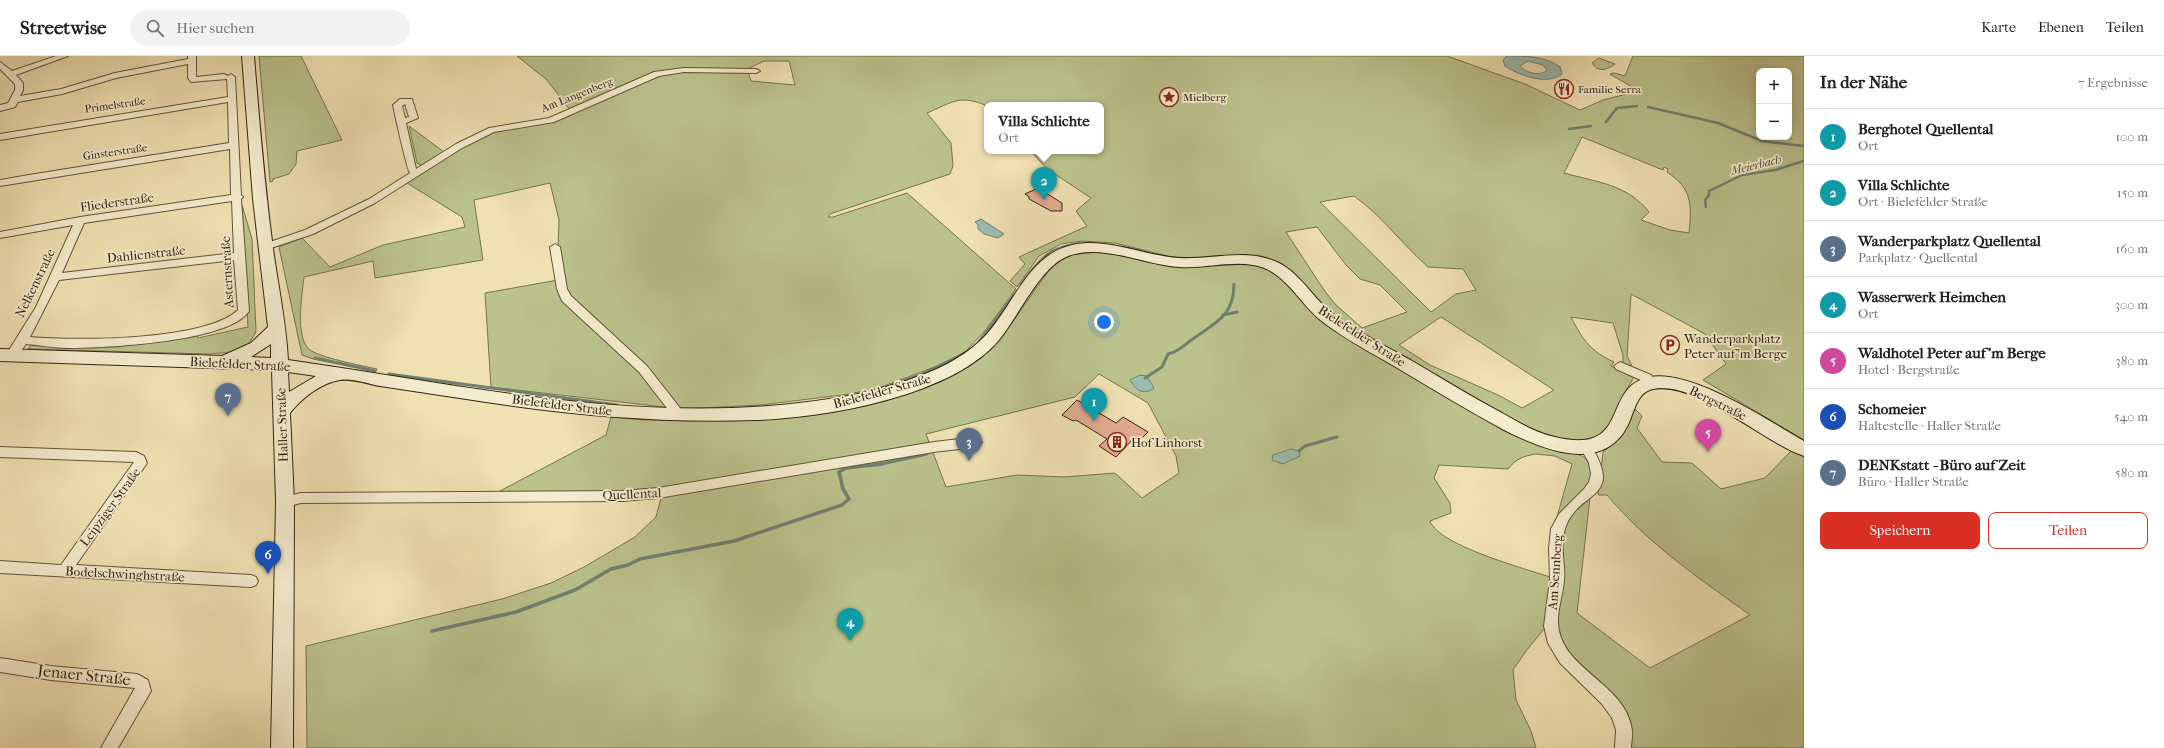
<!DOCTYPE html>
<html lang="de">
<head>
<meta charset="utf-8">
<style>
	:root { --surface:#fff; --page:#f2f2f2; --text:#202124; --muted:#757577; --line:#e0e0e0; --accent:#d93025 }
	body { margin:0; font-family:"IM FELL French Canon",serif; background:var(--page); color:var(--text) }
	.controls { position:absolute; right:12px; top:12px; display:grid; overflow:hidden; border-radius:8px; box-shadow:0 2px 6px #0003 }
	.controls button { width:36px; height:36px; display:grid; place-items:center; padding:0; border:0; border-bottom:1px solid var(--line); background:var(--surface); color:var(--text); font:20px sans-serif }
	.you { position:absolute; left:1104px; top:266px; width:14px; height:14px; margin:-10px; border:3px solid #fff; border-radius:50%; background:#1a73e8; box-shadow:0 0 0 6px #1a73e833 }
	.badge { display:grid; place-items:center; width:26px; height:26px; border-radius:50%; background:var(--accent); color:#fff; font-size:13px; font-weight:700 }
	.pin { position:absolute; translate:-50% -33px; filter:drop-shadow(0 1px 2px #0008) }
	.pin::after { content:''; position:absolute; top:21px; width:14px; height:12px; background:inherit; clip-path:polygon(0 0,100% 0,50% 100%) }
	.popup { position:absolute; left:984px; top:46px; width:120px; height:52px; box-sizing:border-box; display:grid; place-content:center; border-radius:8px; background:var(--surface); filter:drop-shadow(0 1px 3px #0005); font-size:13px; white-space:nowrap; color:var(--muted) }
	.popup b { font-size:15px; color:var(--text) }
	.popup::after { content:''; position:absolute; left:50%; top:100%; margin-left:-8px; border:8px solid transparent; border-top-color:var(--surface) }
	.list { margin:0; padding:0; list-style:none }
	h2 { display:flex; justify-content:space-between; align-items:center; height:52px; margin:0; padding:0 16px; font-size:17px }
	h2 small { font-size:13px; font-weight:400; color:var(--muted) }
	.list li { display:grid; grid-template-columns:26px 1fr auto; gap:12px; align-items:center; box-sizing:border-box; height:56px; padding:0 16px; border-top:1px solid var(--line) }
	.list b { display:block; font-size:15px; white-space:nowrap }
	.list p { margin:0; font-size:13px; white-space:nowrap; color:var(--muted) }
	.list em { font-size:13px; font-style:normal; color:var(--muted) }
	.actions { display:flex; gap:8px; padding:12px 16px }
	.actions a { flex:1; padding:9px 0; border:1px solid var(--accent); border-radius:8px; text-align:center; font-size:14px; color:var(--accent) }
	.actions .main { background:var(--accent); color:#fff }
	.icon { flex:none; width:22px; height:22px; fill:none; stroke:currentColor; stroke-width:2; stroke-linecap:round; stroke-linejoin:round }
	.map { position:relative; flex:none; width:1804px; height:692px; overflow:hidden }
	header { display:flex; align-items:center; gap:24px; box-sizing:border-box; height:56px; padding:0 20px; background:var(--surface); border-bottom:1px solid var(--line) }
	header strong { font-size:19px }
	nav { display:flex; gap:22px; margin-inline-start:auto; font-size:14px }
	.search { width:280px; height:36px; background:var(--page); display:flex; align-items:center; gap:10px; box-sizing:border-box; padding:0 14px; border-radius:22px; color:var(--muted); font-size:15px }
	main { display:flex }
	aside { flex:1; background:var(--surface) }
	.map>svg:first-child { display:block }
	.green { fill:#bbc28c; stroke:#76734e; fill-rule:evenodd }
	.water { fill:#9abdb0; stroke:#708070; fill-rule:evenodd }
	.lines { fill:none; stroke-linecap:round; stroke-linejoin:round }
	.stream-far2 { stroke:#708070; stroke-width:2.5 }
	.stream-far1 { stroke:#708070; stroke-width:3 }
	.stream { stroke:#708070; stroke-width:3.5 }
	.building { fill:#e2ac93; stroke:#322411 }
	.street-casing { stroke:#625339; stroke-width:2 }
	.secondary-casing { stroke:#322411; stroke-width:2 }
	.street { fill:#f5eccd; fill-rule:evenodd }
	.secondary { fill:#f5eccd; fill-rule:evenodd }
	.labels { text-anchor:middle; dominant-baseline:central; stroke-width:3.5; stroke-linejoin:round; paint-order:stroke }
	.far-poi-label { font-size:11px; fill:#322411; stroke:#f5eccd; text-anchor:start }
	.far-street-label { font-size:11px; fill:#322411; stroke:#f5eccd }
	.far-water-label { font-size:12px; font-style:italic; fill:#515241; stroke:#f5eccd }
	.street-label { font-size:13px; fill:#322411; stroke:#f5eccd }
	.poi-label { font-size:13px; fill:#322411; stroke:#f5eccd; text-anchor:start }
	.near-street-label { font-size:16px; fill:#322411; stroke:#f5eccd }
</style>
</head>
<body>
<header>
<strong>Streetwise</strong>
<div class="search"><svg class="icon" aria-label="search" viewBox="0 0 24 24"><circle cx="10" cy="10" r="6"/><path d="M15 15l6 6"/></svg>Hier suchen</div>
<nav><a>Karte</a><a>Ebenen</a><a>Teilen</a></nav>
</header>
<main>
<div class="map">
<svg width="1804" height="692" viewBox="0 0 1804 692">
	<rect width="100%" height="100%" fill="#f0e1b2"/>
	<filter id="stains"><feTurbulence type="fractalNoise" baseFrequency=".005" numOctaves="4"/><feColorMatrix values="0 0 0 0 .2 0 0 0 0 .09 0 0 0 0 .02 0 0 0 .5 -.17"/></filter>
	<radialGradient id="worn" r=".72"><stop offset=".6" stop-color="#630" stop-opacity="0"/><stop offset="1" stop-color="#630" stop-opacity=".3"/></radialGradient>
	<g class="green">
		<polygon points="259,0 301,0 342,84 297,95 296,108 289,118 273,123 273,125 270,126"/>
		<path d="M517,0h930l78,28 55,26 23,-10 36,-9 -29,-17 4,-1 11,3 8,-20h171v384l-101,-60 23,-16 -21,-30 -74,-40 -4,62 6,12 -10,-3v-10l-10,-32 -42,-6c12,23 19,34 43,45l-3,4 23,11 -11,19 -5,19 -17,21 -29,6 -50,-15 -195,-114 -45,-45 -76,-10 -35,-1 -56,-14 -33,-2 -21,3 -22,12 -22,31 -7,-6 15,-17 -6,-7 68,-31 -11,-15 15,-13 -44,-29 -16,-18h70v-46l-114,1c-27,-12 -34,-4 -60,7l24,30 2,23 -3,8 -120,40 -2,3h5l74,-24 109,96 -32,43 -18,19 -21,12 -61,23 -34,8 -89,11 -80,4 -190,-22 -6,-94 79,-14 -6,-33 1,-26 -9,-37 -76,17 9,60 -108,18 -2,-17 -69,16c-2,17 -9,60 5,72 8,8 54,17 68,20l-1,2 -63,-12 -11,-4 -23,-108 23,-9 28,29 53,-22 82,-18 -3,-10 -55,-34 22,-14 -12,-6 -8,-37 39,29 39,-21 21,-5 36,-6 26,-13 -23,-30zM764,5h25l6,24 -44,-4 -4,-12zM1759,15h30v66h-30zM1582,81l81,33 1,-3 4,2 -1,3c25,16 25,33 22,61l-19,-3 -29,-10 8,-8c-22,-28 -53,-30 -85,-39zM1354,140c28,20 48,48 74,71l35,2 13,21 -20,4 -25,18 -111,-110zM1317,171l29,38 14,14 20,6 27,27 -45,16 -27,-24 -11,-14 -38,-58zM1441,261l113,73 -32,18 -24,-13 -68,-30 -31,-20z"/>
		<path d="M1599,2l16,6c-8,6 -17,9 -23,-1z"/>
		<path d="M242,149l10,34 4,92c-10,23 -23,21 -47,23l-181,-5 3,-4 86,2 79,-13 2,4 50,-11z"/>
		<path d="M1097,196c29,3 56,12 84,15 31,3 67,-15 95,6 11,8 20,21 30,31l249,147c19,5 28,-3 38,20l-16,142 73,55 100,-53c-50,-36 -103,-72 -143,-120h-9l5,-43 19,-16 13,-27 7,7 -5,12 25,34 30,1 29,26 44,-11 27,-28 12,7v291h-186l-1,-25 -72,-95 -19,23 -13,19 3,30 15,31 5,17h-1229l-1,-102 196,-47 49,-16 33,-16 51,-30 21,-20 7,-27 -119,3 -46,-1 108,-57 5,-18 35,3 42,1 72,-3 181,-39c15,-7 30,-14 43,-25 29,-25 47,-63 72,-92l14,-7zM1099,318l49,29 28,53 3,17 -37,25 -27,-25 -51,4 -47,-2 -71,12 -20,-53 149,-37zM1536,398l19,2 17,8 -17,60 -2,54c-26,-9 -114,-32 -123,-57l21,-8 -1,-10 -16,-25 5,-13 69,4c8,-10 15,-13 28,-15z"/>
	</g>
	<g class="water">
		<path d="M1507,0c18,0 39,0 53,11l2,7c-14,12 -44,1 -57,-8l-2,-6zM1528,5l15,4 4,5c-7,7 -21,3 -27,-4z"/>
		<polygon points="981,163 1004,178 998,182 984,178 978,173 978,169 975,166"/>
		<path d="M1140,319l7,1 7,12c-11,8 -18,2 -24,-8z"/>
		<polygon points="1291,393 1299,395 1300,400 1283,408 1272,404 1273,399"/>
	</g>
	<g class="lines">
		<g class="stream-far2">
			<polyline points="1648,51 1718,67 1762,85 1804,90"/>
			<polyline points="1606,66 1617,52 1637,50"/>
			<polyline points="1569,73 1591,70"/>
			<polyline points="1706,151 1705,144 1709,139 1709,135 1742,119 1775,114 1804,105"/>
		</g>
		<g class="stream-far1">
			<polyline points="1127,192 1141,195"/>
			<path d="M1021,229c20,-28 30,-40 66,-42"/>
			<polyline points="1223,259 1237,256"/>
			<polyline points="979,286 1015,238"/>
			<polyline points="315,302 375,315"/>
			<polyline points="389,318 617,349"/>
			<path d="M1145,322l17,-11 6,-13c11,-2 17,-10 26,-16 23,-16 40,-23 40,-54"/>
			<polyline points="873,335 920,319 967,296"/>
			<polyline points="1299,395 1305,390 1337,381"/>
			<polyline points="877,409 927,398"/>
		</g>
		<polyline class="stream" points="432,575 516,556 575,534 611,513 628,509 640,503 734,485 842,449 849,443 843,433 839,416 846,412 882,408"/>
	</g>
	<g class="building">
		<polygon points="1038,132 1062,147 1062,155 1051,155 1029,143 1029,141 1025,138"/>
		<polygon points="1077,344 1116,367 1123,361 1148,376 1140,384 1135,381 1116,401 1099,390 1107,383 1076,364 1073,365 1062,359"/>
	</g>
	<g class="lines">
		<g class="street-casing">
			<g id="street">
				<path d="M56,0h12l-52,19 7,8v7l-3,6 41,-7 54,-16 73,-14v-3h8v21l28,-3 4,2 3,-2 4,3 6,118 2,2 -2,2 8,112c-19,31 -145,37 -181,37 -14,0 -28,-3 -42,-4l-10,14h-8l-2,-3 30,-48 37,-82 -73,13v-6l80,-15 151,-22 -1,-46 -230,37v-6l29,-5 200,-32 -1,-41 -228,38v-6l228,-37 -1,-18 -36,3 -3,-4v-14l-72,14 -54,16 -44,8 -3,5 -15,4v-6l8,-2 7,-13v-6l-15,-15v-7l12,9zM232,145l2,52 -172,20 22,-50zM234,204l4,50c-33,31 -162,31 -208,27l29,-57z"/>
				<path d="M684,12l72,1 4,2 -4,2 -72,-1 -25,4 -105,46 -60,10 -32,16 -87,55 -62,31 -48,16 -5,-3 1,-2 44,-15 64,-31 41,-26c-3,-3 -15,-58 -17,-68l7,-6h12l6,19 -12,5 10,46 40,-25 33,-16 60,-10 105,-46zM405,48l4,13 -4,1 -3,-12z"/>
				<polygon points="555,188 560,191 567,233 571,240 647,310 680,352 683,360 681,363 673,363 670,356 639,316 562,245 557,233 550,191"/>
				<polygon points="1620,306 1651,319 1657,327 1655,330 1647,330 1643,325 1616,313 1614,310"/>
				<polygon points="976,381 980,383 982,386 980,389 976,391 934,396 658,442 622,445 301,447 285,451 280,450 278,446 280,442 301,437 622,435 658,432 934,386"/>
				<path d="M1586,386l4,2c36,58 -13,45 -25,85 -6,17 1,35 -1,52 -1,13 -6,26 -6,39 -1,49 68,62 74,110 1,5 -1,12 -1,18h-16l1,-18 -4,-12 -10,-14 -42,-41 -12,-20 -4,-17 6,-46 -1,-32 2,-19 8,-15 25,-25 5,-7 2,-8 -2,-11 -9,-16 2,-3z"/>
				<polygon points="0,391 136,396 144,400 147,407 145,410 76,509 251,519 256,521 258,525 256,529 251,531 0,517 0,505 61,509 134,406 0,401"/>
				<polygon points="0,602 51,610 137,618 148,624 151,635 118,692 101,692 135,632 51,624 0,616"/>
			</g>
		</g>
		<g class="secondary-casing">
			<path id="secondary" d="M242,0h12c5,62 10,123 18,185 5,40 14,79 16,119 169,24 340,63 511,43 42,-5 84,-12 123,-28 24,-9 46,-21 64,-40 32,-36 45,-90 101,-92 31,-1 61,13 92,15 33,2 68,-11 100,5 22,11 35,37 55,52 25,18 53,32 80,47 29,17 58,35 88,51 16,9 34,20 53,24 78,19 45,-51 95,-60 43,-7 117,43 154,64v15c-40,-13 -108,-76 -151,-67 -16,3 -19,23 -25,36 -25,50 -86,24 -124,5 -35,-19 -70,-40 -105,-61 -27,-16 -55,-30 -80,-50 -21,-18 -36,-50 -66,-54 -25,-4 -50,4 -74,2 -34,-2 -80,-25 -113,-10 -26,11 -48,60 -67,83 -47,56 -173,78 -244,80 -90,3 -179,-4 -269,-18 -35,-5 -71,-11 -106,-16 -12,-2 -28,-8 -40,-6 -19,3 -38,18 -50,33l4,89 -1,246h-22l5,-246 -4,-132 -272,-9v-12l222,7 29,-13 17,-16 -15,-128zM271,288v14l-20,-1zM288,316l28,4 -27,16z"/>
		</g>
		<use href="#street" class="street"/>
		<use href="#secondary" class="secondary"/>
	</g>
	<defs>
		<g id="restaurant-ring" transform="scale(1)"><circle r="9.5" fill="#f5eccd" stroke="#8f2418" stroke-width="1.5"/><path d="M-5-6h1v4h1v-4h1v4h1v-4h1v5L-1.5 .5V6h-2V.5L-5-1ZM5-6V6H3V1.5H1.5Q1.5-4 5-6Z" fill="#8f2418"/></g>
		<g id="sight-ring" transform="scale(1)"><circle r="9.5" fill="#f5eccd" stroke="#8f2418" stroke-width="1.5"/><path d="M0-6L1.8-2.2L6-1.7L2.9 1.2L3.7 5.4L0 3.3L-3.7 5.4L-2.9 1.2L-6-1.7L-1.8-2.2Z" fill="#8f2418"/></g>
		<g id="parking-ring" transform="scale(1)"><circle r="9.5" fill="#f5eccd" stroke="#8f2418" stroke-width="1.5"/><path d="M-3.5-5.5H1a3.5 3.5 0 0 1 0 7H-1V5.5H-3.5ZM-1-3.4V-.6H.8a1.4 1.4 0 0 0 0-2.8Z" fill="#8f2418"/></g>
		<g id="building-ring" transform="scale(1)"><circle r="9.5" fill="#f5eccd" stroke="#8f2418" stroke-width="1.5"/><path d="M-4-6H4V6H1V3H-1V6H-4ZM-2.5-4.3h1.7v1.8h-1.7ZM.8-4.3h1.7v1.8H.8ZM-2.5-1h1.7V.8h-1.7ZM.8-1h1.7V.8H.8Z" fill="#8f2418"/></g>
	</defs>
	<g fill-rule="evenodd">
		<use href="#restaurant-ring" x="1564" y="33"/>
		<use href="#sight-ring" x="1169" y="41"/>
		<use href="#parking-ring" x="1670" y="289"/>
		<use href="#building-ring" x="1117" y="386"/>
	</g>
	<g class="labels">
		<g class="far-poi-label">
			<text x="1578" y="33">Familie Serra</text>
			<text x="1183" y="41">Mielberg</text>
		</g>
		<g class="far-street-label">
			<text transform="translate(577 39) rotate(-22)">Am Langenberg</text>
			<text transform="translate(115 49) rotate(-8)">Primelstraße</text>
			<text transform="translate(115 96) rotate(-8)">Ginsterstraße</text>
		</g>
		<g class="far-water-label">
			<text transform="translate(1756 109) rotate(-14)">Meierbach</text>
		</g>
		<g class="street-label">
			<text transform="translate(117 146) rotate(-8)">Fliederstraße</text>
			<text transform="translate(146 198) rotate(-6)">Dahlienstraße</text>
			<text transform="translate(227 216) rotate(-93)">Asternstraße</text>
			<text transform="translate(35 227) rotate(-64)">Nelkenstraße</text>
			<text transform="translate(1362 280) rotate(33)">Bielefelder Straße</text>
			<text transform="translate(240 308) rotate(3)">Bielefelder Straße</text>
			<text transform="translate(882 335) rotate(-15)">Bielefelder Straße</text>
			<text transform="translate(1718 347) rotate(26)">Bergstraße</text>
			<text transform="translate(562 349) rotate(7)">Bielefelder Straße</text>
			<text transform="translate(282 369) rotate(-92)">Haller Straße</text>
			<text transform="translate(632 438) rotate(-3)">Quellental</text>
			<text transform="translate(110 451) rotate(-54)">Leipziger Straße</text>
			<text transform="translate(1555 516) rotate(-86)">Am Sennberg</text>
			<text transform="translate(125 518) rotate(3)">Bodelschwinghstraße</text>
		</g>
		<g class="poi-label">
			<text x="1684" y="282">Wanderparkplatz<tspan x="1684" dy="15">Peter auf'm Berge</tspan></text>
			<text x="1131" y="386">Hof Linhorst</text>
		</g>
		<g class="near-street-label">
			<text transform="translate(84 619) rotate(6)">Jenaer Straße</text>
		</g>
	</g>
	<rect width="100%" height="100%" filter="url(#stains)"/>
	<rect width="100%" height="100%" fill="url(#worn)"/>
</svg>
<div class="controls">
<button>+</button>
<button>−</button>
</div>
<div class="you"></div>
<div class="pin badge" style="left:1094px;top:365px;background:#0f9aa8">1</div>
<div class="pin badge" style="left:1044px;top:144px;background:#0f9aa8">2</div>
<div class="popup"><b>Villa Schlichte</b>Ort</div>
<div class="pin badge" style="left:969px;top:405px;background:#5c6f8a">3</div>
<div class="pin badge" style="left:850px;top:585px;background:#0f9aa8">4</div>
<div class="pin badge" style="left:1708px;top:396px;background:#d1479c">5</div>
<div class="pin badge" style="left:268px;top:518px;background:#1a4fb4">6</div>
<div class="pin badge" style="left:228px;top:360px;background:#5c6f8a">7</div>
</div>
<aside>
<h2>In der Nähe<small>7 Ergebnisse</small></h2>
<ul class="list">
<li><span class="badge" style="background:#0f9aa8">1</span><div><b>Berghotel Quellental</b><p>Ort</p></div><em>100 m</em></li>
<li><span class="badge" style="background:#0f9aa8">2</span><div><b>Villa Schlichte</b><p>Ort · Bielefelder Straße</p></div><em>150 m</em></li>
<li><span class="badge" style="background:#5c6f8a">3</span><div><b>Wanderparkplatz Quellental</b><p>Parkplatz · Quellental</p></div><em>160 m</em></li>
<li><span class="badge" style="background:#0f9aa8">4</span><div><b>Wasserwerk Heimchen</b><p>Ort</p></div><em>300 m</em></li>
<li><span class="badge" style="background:#d1479c">5</span><div><b>Waldhotel Peter auf'm Berge</b><p>Hotel · Bergstraße</p></div><em>380 m</em></li>
<li><span class="badge" style="background:#1a4fb4">6</span><div><b>Schomeier</b><p>Haltestelle · Haller Straße</p></div><em>540 m</em></li>
<li><span class="badge" style="background:#5c6f8a">7</span><div><b>DENKstatt - Büro auf Zeit</b><p>Büro · Haller Straße</p></div><em>580 m</em></li>
</ul>
<div class="actions"><a class="main">Speichern</a><a>Teilen</a></div>
</aside>
</main>
</body>
</html>
